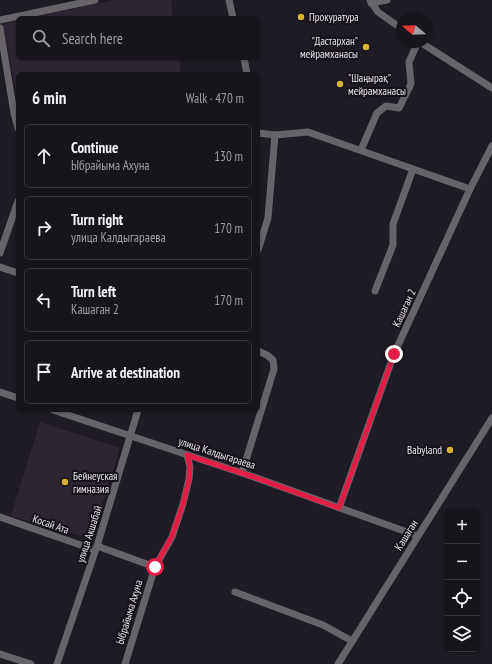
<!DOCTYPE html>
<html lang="en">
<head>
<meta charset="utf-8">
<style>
	:root { --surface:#17141b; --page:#201d24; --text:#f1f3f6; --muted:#9e9ea3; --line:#36333a }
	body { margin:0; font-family:"PT Sans Narrow",sans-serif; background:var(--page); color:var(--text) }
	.controls { position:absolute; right:12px; bottom:12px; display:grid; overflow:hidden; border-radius:6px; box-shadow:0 1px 3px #0004 }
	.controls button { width:36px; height:36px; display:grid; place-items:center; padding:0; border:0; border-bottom:1px solid var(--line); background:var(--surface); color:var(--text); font:20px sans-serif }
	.compass { position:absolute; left:396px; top:12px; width:36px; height:36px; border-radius:50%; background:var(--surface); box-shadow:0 1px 3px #0004; rotate:289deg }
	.stop { position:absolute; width:12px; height:12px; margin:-9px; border:3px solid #e11d48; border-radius:50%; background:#fff }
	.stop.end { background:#e11d48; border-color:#fff; box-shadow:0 1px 4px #0008 }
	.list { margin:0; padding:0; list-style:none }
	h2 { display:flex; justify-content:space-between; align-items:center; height:52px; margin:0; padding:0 16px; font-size:17px }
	h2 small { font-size:13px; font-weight:400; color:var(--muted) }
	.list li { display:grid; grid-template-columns:26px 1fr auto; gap:12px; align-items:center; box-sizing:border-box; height:64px; margin:0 8px 8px; padding:0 8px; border:1px solid var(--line); border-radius:6px }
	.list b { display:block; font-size:15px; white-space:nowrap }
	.list p { margin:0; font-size:13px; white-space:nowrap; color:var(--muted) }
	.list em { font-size:13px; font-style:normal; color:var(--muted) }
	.icon { flex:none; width:22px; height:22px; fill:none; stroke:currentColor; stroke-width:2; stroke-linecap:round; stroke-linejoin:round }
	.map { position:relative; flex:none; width:492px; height:664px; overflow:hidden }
	.search { position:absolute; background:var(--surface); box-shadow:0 1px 3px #0004; left:16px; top:16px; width:244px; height:44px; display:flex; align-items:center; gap:10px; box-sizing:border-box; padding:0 14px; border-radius:6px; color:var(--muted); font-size:15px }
	.panel { position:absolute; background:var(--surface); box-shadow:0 1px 3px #0004; left:16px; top:72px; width:244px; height:340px; border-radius:6px }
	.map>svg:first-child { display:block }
	.built { fill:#2c2633 }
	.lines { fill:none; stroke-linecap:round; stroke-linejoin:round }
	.minor { stroke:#666468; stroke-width:7 }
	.route { stroke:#e11d48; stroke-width:5 }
	.poi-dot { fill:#d5b534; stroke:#16121a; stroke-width:1.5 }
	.labels { text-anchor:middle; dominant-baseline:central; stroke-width:4; stroke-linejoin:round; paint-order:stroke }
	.poi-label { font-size:11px; fill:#e8e5eb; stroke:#16121a; text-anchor:start }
	.street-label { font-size:11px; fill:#e8e5eb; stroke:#16121a }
</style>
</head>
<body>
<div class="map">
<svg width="492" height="664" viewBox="0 0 492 664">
	<rect width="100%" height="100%" fill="#1f1b24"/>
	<g class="built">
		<polygon points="115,0 171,0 173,18 31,18"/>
		<polygon points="18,21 18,58 179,58 181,74 18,74 18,101 3,24"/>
		<polygon points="40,422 120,448 91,539 11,516"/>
	</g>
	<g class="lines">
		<g class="minor">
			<polyline points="229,0 233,18"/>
			<polyline points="370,0 378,12 402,29"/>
			<polyline points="371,3 387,0"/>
			<polyline points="0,20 95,0"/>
			<polyline points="0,28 14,113 18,128"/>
			<polyline points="420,42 492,88"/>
			<polyline points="244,58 247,74"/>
			<polyline points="258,133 275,135 308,132 470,189"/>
			<polyline points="361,150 377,113 386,106 399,108 411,84 409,62 418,42"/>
			<polyline points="258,250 268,218 275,135"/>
			<polyline points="0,253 18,201"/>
			<polyline points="0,267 18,273"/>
			<polyline points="375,291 393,245 393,224 413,169"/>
			<polyline points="0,392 18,398"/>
			<polyline points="53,410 254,477 418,536"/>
			<polyline points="242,473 274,369 273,360 267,355 258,351"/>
			<polyline points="339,508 394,354 470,189 492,146"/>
			<polyline points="0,517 95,550"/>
			<polyline points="97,546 155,567"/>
			<polyline points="235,592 323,625 352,641"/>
			<polyline points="0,654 31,664"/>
			<polyline points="57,664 97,546 138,410"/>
			<polyline points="125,664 155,567 172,537 183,504 189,479 190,467 187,455"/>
			<polyline points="338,664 492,418"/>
		</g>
	</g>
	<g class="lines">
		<polyline class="route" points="155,567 172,536 183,504 189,479 190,467 187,455 254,477 339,508 394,354"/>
	</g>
	<g class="poi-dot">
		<circle cx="301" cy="17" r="4"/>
		<circle cx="366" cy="47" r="4"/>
		<circle cx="340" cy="84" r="4"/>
		<circle cx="450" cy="450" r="4"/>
		<circle cx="65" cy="482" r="4"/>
	</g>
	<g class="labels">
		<g class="poi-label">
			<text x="309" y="17">Прокуратура</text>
			<text x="358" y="41" text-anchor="end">"Дастархан"<tspan x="358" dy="13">мейрамханасы</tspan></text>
			<text x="348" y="78">"Шаңырақ"<tspan x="348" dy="13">мейрамханасы</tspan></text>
			<text x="442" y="450" text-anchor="end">Babyland</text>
			<text x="73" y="476">Бейнеуская<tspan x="73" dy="13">гимназия</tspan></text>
		</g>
		<g class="street-label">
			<text transform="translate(404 308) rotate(-65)">Кашаган 2</text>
			<text transform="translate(217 453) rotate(18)">улица Калдыгараева</text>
			<text transform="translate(51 524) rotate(19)">Косай Ата</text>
			<text transform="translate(89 534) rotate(-72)">улица Акшабай</text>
			<text transform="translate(406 535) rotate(-58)">Кашаган</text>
			<text transform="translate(129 612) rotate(-73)">Ыбрайыма Ахуна</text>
		</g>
	</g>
</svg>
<div class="controls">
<button>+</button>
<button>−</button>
<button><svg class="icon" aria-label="locate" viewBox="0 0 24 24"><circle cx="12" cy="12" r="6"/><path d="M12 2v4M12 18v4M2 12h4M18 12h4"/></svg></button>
<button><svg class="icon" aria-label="layers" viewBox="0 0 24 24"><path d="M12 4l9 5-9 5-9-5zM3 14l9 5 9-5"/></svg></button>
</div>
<svg class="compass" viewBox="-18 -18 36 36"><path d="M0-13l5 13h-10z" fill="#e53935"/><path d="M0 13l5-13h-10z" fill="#9e9ea3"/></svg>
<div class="stop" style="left:155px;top:567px"></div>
<div class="stop end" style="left:394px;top:354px"></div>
<div class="search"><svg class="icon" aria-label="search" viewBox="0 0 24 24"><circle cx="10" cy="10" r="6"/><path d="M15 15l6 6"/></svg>Search here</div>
<section class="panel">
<h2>6 min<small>Walk · 470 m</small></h2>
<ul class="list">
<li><svg class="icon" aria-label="ahead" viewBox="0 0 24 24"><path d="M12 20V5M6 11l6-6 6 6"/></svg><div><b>Continue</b><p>Ыбрайыма Ахуна</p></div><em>130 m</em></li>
<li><svg class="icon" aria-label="right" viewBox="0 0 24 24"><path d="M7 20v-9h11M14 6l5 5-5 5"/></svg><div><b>Turn right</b><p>улица Калдыгараева</p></div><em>170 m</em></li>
<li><svg class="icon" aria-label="left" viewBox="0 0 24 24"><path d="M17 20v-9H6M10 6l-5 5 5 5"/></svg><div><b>Turn left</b><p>Кашаган 2</p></div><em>170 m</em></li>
<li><svg class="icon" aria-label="arrive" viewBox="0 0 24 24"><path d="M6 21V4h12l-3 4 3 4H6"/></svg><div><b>Arrive at destination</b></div></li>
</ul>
</section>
</div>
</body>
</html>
